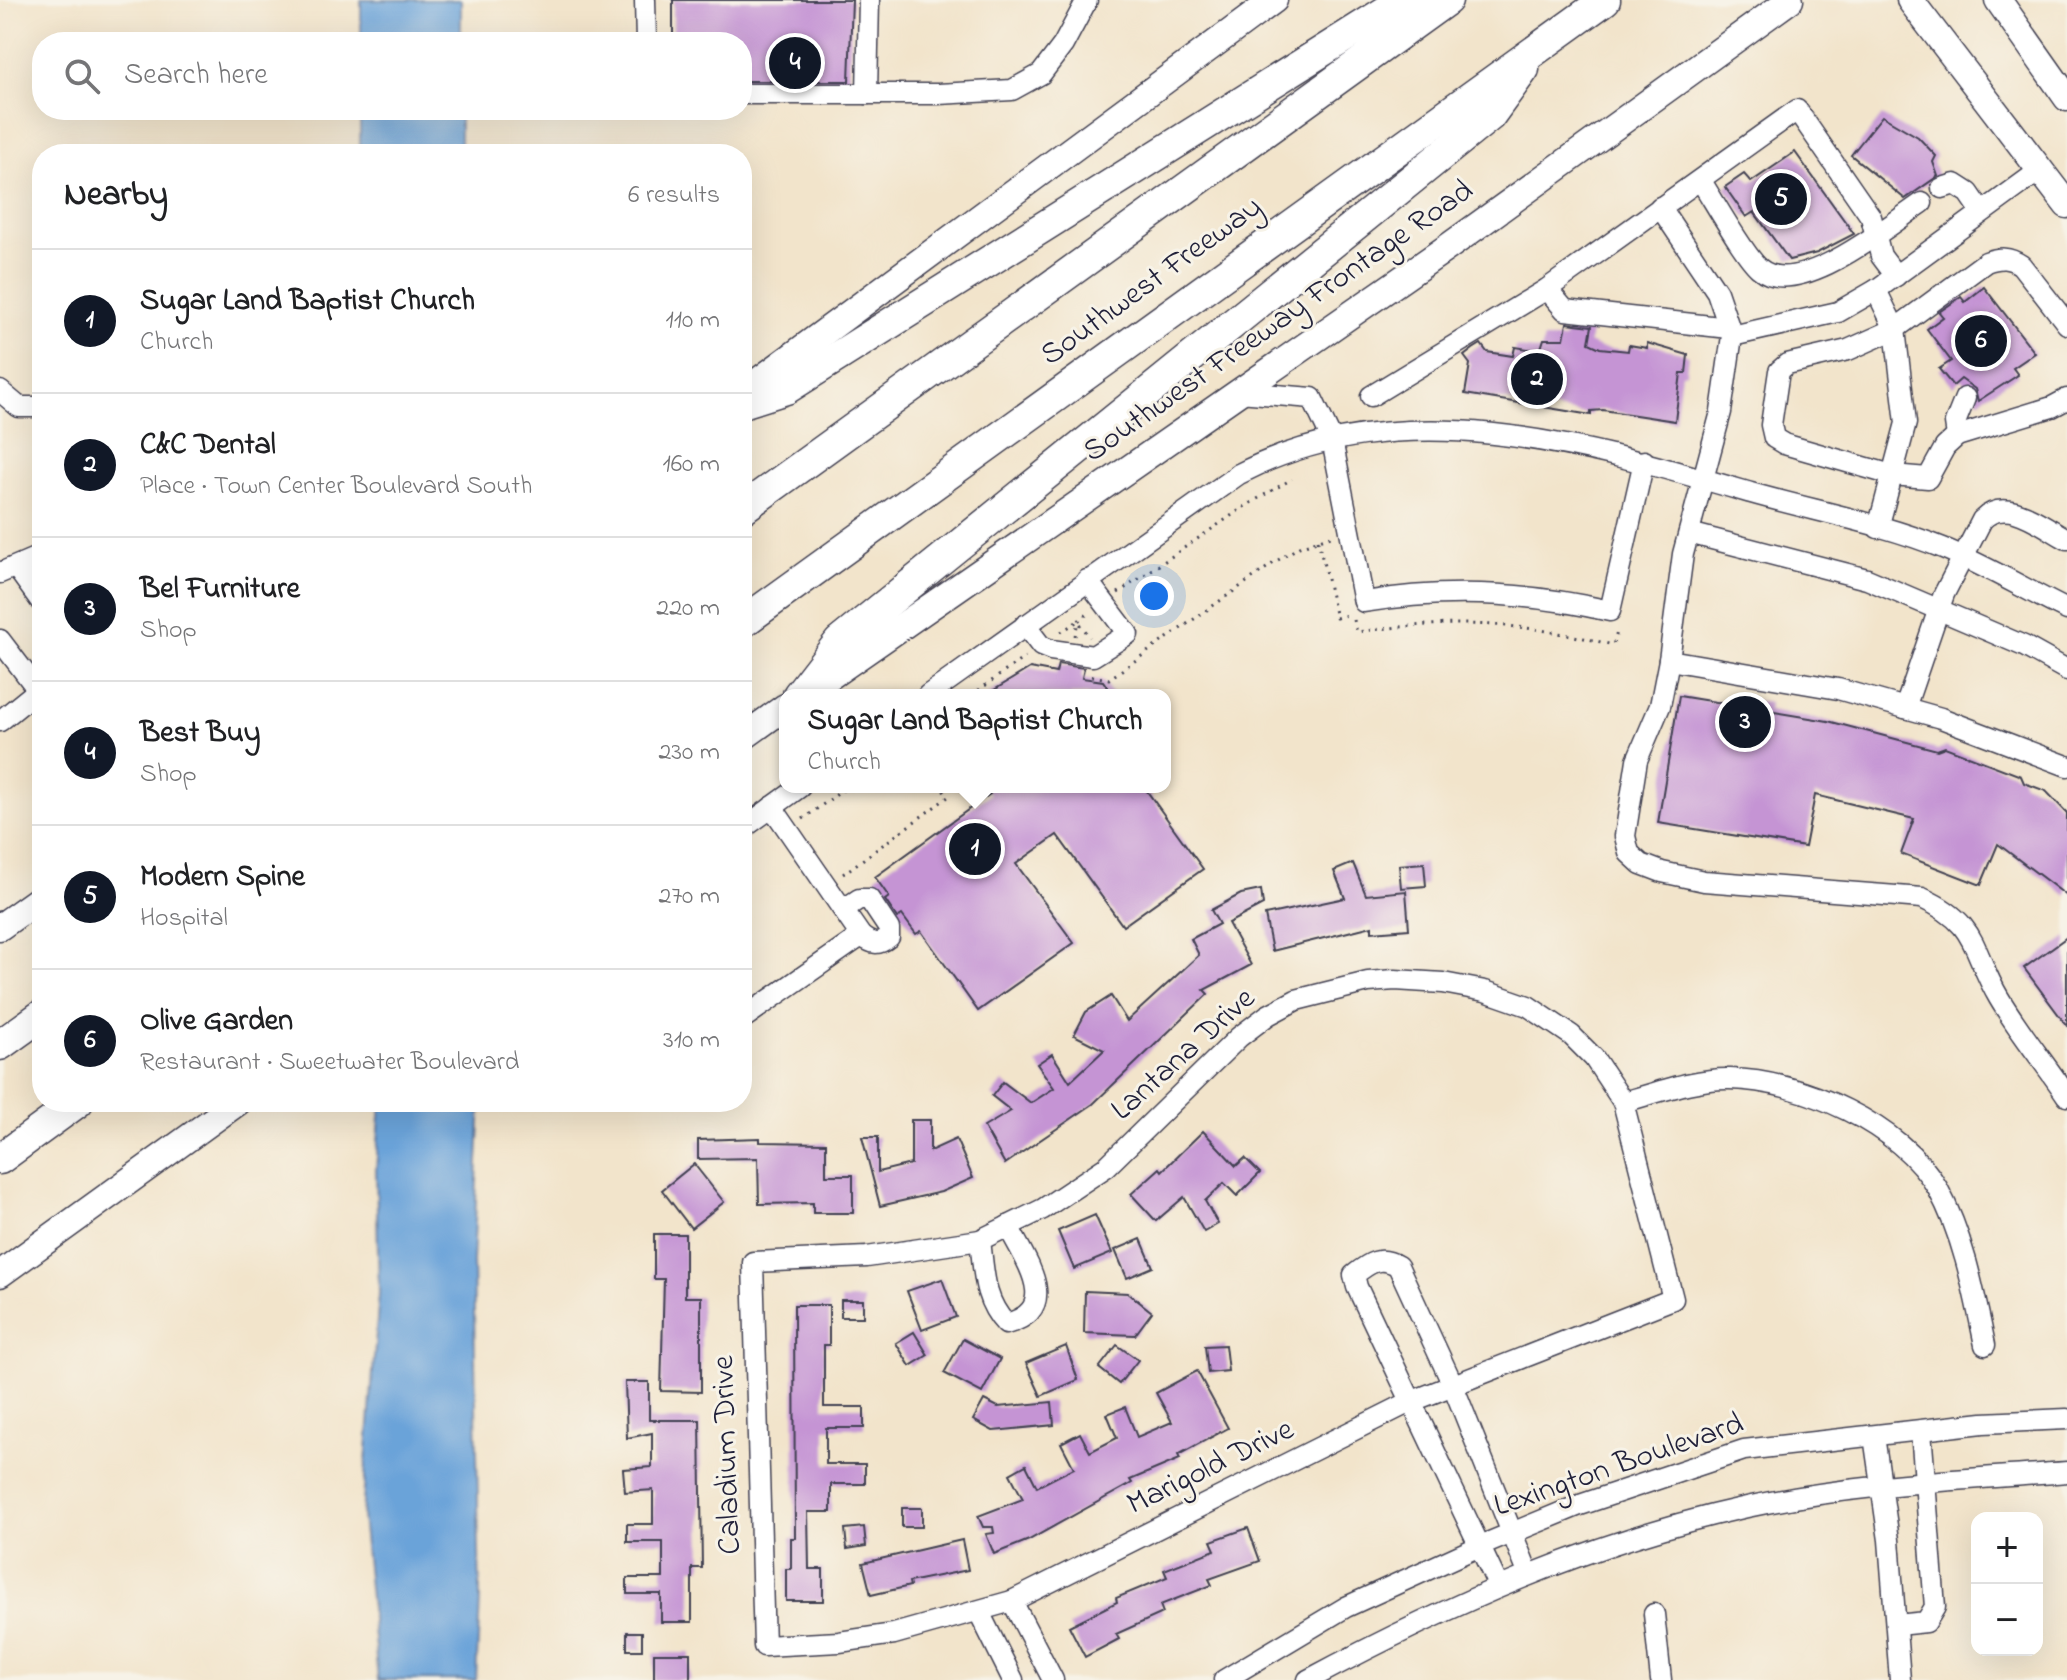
<!DOCTYPE html>
<html lang="en">
<head>
<meta charset="utf-8">
<style>
	:root { --surface:#fff; --page:#f6f6f6; --text:#202124; --muted:#757577; --line:#e0e0e0; --accent:#111827 }
	body { margin:0; font-family:"Indie Flower",sans-serif; background:var(--page); color:var(--text) }
	.controls { position:absolute; right:24px; bottom:24px; display:grid; overflow:hidden; border-radius:16px; box-shadow:0 8px 32px #0002 }
	.controls button { width:72px; height:72px; display:grid; place-items:center; padding:0; border:0; border-bottom:2px solid var(--line); background:var(--surface); color:var(--text); font:40px sans-serif }
	.you { position:absolute; left:1154px; top:596px; width:28px; height:28px; margin:-20px; border:6px solid #fff; border-radius:50%; background:#1a73e8; box-shadow:0 0 0 12px #1a73e833 }
	.badge { display:grid; place-items:center; width:52px; height:52px; border-radius:50%; background:var(--accent); color:#fff; font-size:26px; font-weight:700 }
	.pin { position:absolute; translate:-50% -50%; border:4px solid #fff; box-shadow:0 2px 8px #0006 }
	.popup { position:absolute; left:779px; top:689px; width:392px; height:104px; box-sizing:border-box; display:grid; place-content:center; border-radius:16px; background:var(--surface); filter:drop-shadow(0 2px 6px #0005); font-size:26px; white-space:nowrap; color:var(--muted) }
	.popup b { font-size:30px; color:var(--text) }
	.popup::after { content:''; position:absolute; left:50%; top:100%; margin-left:-16px; border:16px solid transparent; border-top-color:var(--surface) }
	.list { margin:0; padding:0; list-style:none }
	h2 { display:flex; justify-content:space-between; align-items:center; height:104px; margin:0; padding:0 32px; font-size:34px }
	h2 small { font-size:26px; font-weight:400; color:var(--muted) }
	.list li { display:grid; grid-template-columns:52px 1fr auto; gap:24px; align-items:center; box-sizing:border-box; height:144px; padding:0 32px; border-top:2px solid var(--line) }
	.list b { display:block; font-size:30px; white-space:nowrap }
	.list p { margin:0; font-size:26px; white-space:nowrap; color:var(--muted) }
	.list em { font-size:26px; font-style:normal; color:var(--muted) }
	.icon { flex:none; width:44px; height:44px; fill:none; stroke:currentColor; stroke-width:2; stroke-linecap:round; stroke-linejoin:round }
	.map { position:relative; flex:none; width:2067px; height:1680px; overflow:hidden }
	.search { position:absolute; background:var(--surface); box-shadow:0 8px 32px #0002; left:32px; top:32px; width:720px; height:88px; display:flex; align-items:center; gap:20px; box-sizing:border-box; padding:0 28px; border-radius:32px; color:var(--muted); font-size:30px }
	.panel { position:absolute; background:var(--surface); box-shadow:0 8px 32px #0002; left:32px; top:144px; width:720px; height:968px; border-radius:32px }
	.map>svg:first-child { display:block }
	.water { fill:#6aa3d9; stroke:#46628a; stroke-width:2 }
	.building { fill:#c594d4 }
	.lines { fill:none; stroke-linecap:round; stroke-linejoin:round }
	.minor-casing { stroke:#413f51; stroke-width:23 }
	.major-casing { stroke:#413f51; stroke-width:29 }
	.highway-casing { stroke:#413f51; stroke-width:33 }
	.path { stroke:#413f51; stroke-width:3; stroke-dasharray:2 6; stroke-linecap:butt }
	.minor { stroke:#fff; stroke-width:20 }
	.major { stroke:#fff; stroke-width:26 }
	.highway { stroke:#fff; stroke-width:30 }
	.labels { text-anchor:middle; dominant-baseline:central; stroke-width:6; stroke-linejoin:round; paint-order:stroke }
	.street-label { font-size:32px; fill:#22223b; stroke:#f7f3e8 }
</style>
</head>
<body>
<div class="map">
<svg width="2067" height="1680" viewBox="0 0 2067 1680">
	<rect width="100%" height="100%" fill="#f7f3e8"/>
	<filter id="ink" filterUnits="userSpaceOnUse"><feTurbulence type="fractalNoise" baseFrequency=".0125" numOctaves="2"/><feDisplacementMap in="SourceGraphic" scale="16" xChannelSelector="R" yChannelSelector="G"/><feConvolveMatrix kernelMatrix="1 2 1 2 8 2 1 2 1" color-interpolation-filters="sRGB"/></filter>
	<filter id="wash" filterUnits="userSpaceOnUse"><feTurbulence type="fractalNoise" baseFrequency=".006" numOctaves="4" result="noise"/><feDisplacementMap in="SourceGraphic" scale="32" xChannelSelector="R" yChannelSelector="G"/><feGaussianBlur stdDeviation="1.8" result="paint"/><feColorMatrix in="noise" values="0 0 0 0 0 0 0 0 0 0 0 0 0 0 0 0 0 1.4 0 .05"/><feComposite in="paint" operator="in"/></filter>
	<g filter="url(#wash)">
		<rect width="100%" height="100%" fill="#f2e4cb"/>
		<g class="water">
			<rect x="361" y="0" width="100" height="42"/>
			<rect x="360" y="110" width="100" height="44"/>
			<polygon points="381,1102 481,1102 473,1261 480,1599 476,1680 378,1680 362,1516 379,1293 376,1170"/>
		</g>
		<g id="blocks">
			<g class="building">
				<polygon points="673,0 852,0 849,81 742,81 742,42 673,42"/>
				<polygon points="1882,116 1918,137 1936,156 1933,162 1938,176 1905,199 1851,155"/>
				<polygon points="1795,152 1854,234 1817,253 1789,260 1754,212 1746,217 1725,187 1744,174 1751,182"/>
				<polygon points="1984,287 2035,353 2013,368 2018,375 1978,401 1975,389 1961,379 1953,386 1939,369 1951,361 1927,329 1943,317 1939,312 1961,297 1965,302"/>
				<polygon points="1567,323 1592,326 1589,343 1600,348 1628,351 1629,345 1647,348 1647,343 1688,355 1686,373 1681,373 1675,421 1603,410 1591,411 1591,415 1465,394 1470,364 1464,356 1473,349 1481,344 1487,352 1513,356 1515,347 1540,351 1544,339 1564,339"/>
				<polygon points="1058,664 1084,668 1082,678 1103,681 1113,695 986,695 1030,668 1056,673"/>
				<polygon points="1679,696 1722,703 1744,704 1745,699 1769,703 1768,711 1828,721 1937,750 1945,747 2021,776 2024,783 2046,791 2067,813 2067,896 1998,844 1981,885 1901,854 1914,819 1815,795 1805,847 1658,823"/>
				<polygon points="985,787 1144,787 1203,869 1123,926 1057,835 1016,864 1074,943 978,1011 921,931 916,934 902,915 897,918 885,900 889,897 875,877 990,794"/>
				<polygon points="1353,863 1366,895 1406,891 1409,929 1372,932 1372,926 1272,951 1265,915 1345,898 1334,871"/>
				<polygon points="1424,863 1426,886 1401,888 1399,865"/>
				<polygon points="1261,890 1263,905 1228,923 1251,965 1204,990 1208,994 1093,1104 1005,1164 984,1127 1011,1111 992,1096 1003,1082 1031,1103 1054,1088 1037,1064 1052,1054 1070,1082 1104,1050 1074,1035 1086,1012 1111,996 1127,1021 1199,955 1191,939 1219,924 1211,910 1241,894"/>
				<polygon points="2067,937 2067,1026 2024,968"/>
				<polygon points="911,1120 930,1120 930,1151 956,1139 973,1178 941,1192 880,1206 862,1137 878,1137 878,1172 911,1164"/>
				<polygon points="1203,1131 1236,1166 1245,1158 1260,1173 1237,1196 1224,1183 1205,1201 1218,1224 1204,1232 1184,1197 1156,1221 1131,1194 1160,1168 1162,1171"/>
				<polygon points="760,1138 760,1142 826,1143 826,1175 853,1175 853,1213 813,1213 813,1203 759,1204 758,1158 698,1159 698,1140"/>
				<polygon points="694,1164 724,1202 691,1228 662,1190"/>
				<polygon points="1095,1215 1112,1253 1074,1269 1058,1231"/>
				<polygon points="654,1234 685,1234 685,1297 701,1297 701,1392 661,1391 664,1279 654,1279"/>
				<polygon points="1141,1239 1153,1267 1127,1278 1115,1250"/>
				<polygon points="942,1279 956,1317 922,1330 907,1291"/>
				<polygon points="1085,1291 1128,1293 1152,1312 1135,1335 1084,1333"/>
				<rect x="841" y="1300" width="22" height="17"/>
				<polygon points="794,1305 829,1305 829,1345 824,1345 824,1407 864,1407 864,1428 826,1428 826,1464 865,1464 865,1484 831,1484 831,1512 808,1512 809,1569 823,1569 823,1601 786,1601 786,1569 791,1569 791,1538 795,1538"/>
				<polygon points="914,1332 928,1355 910,1366 896,1343"/>
				<polygon points="963,1339 1000,1359 982,1393 944,1373"/>
				<polygon points="1117,1345 1138,1360 1119,1384 1099,1368"/>
				<polygon points="1225,1345 1228,1371 1208,1373 1205,1346"/>
				<polygon points="1066,1346 1078,1380 1041,1396 1026,1363"/>
				<polygon points="1197,1371 1228,1428 1178,1455 1180,1459 1130,1480 1132,1483 1029,1540 994,1554 986,1534 994,1533 993,1527 983,1527 978,1516 1023,1499 1010,1474 1026,1465 1037,1487 1074,1468 1061,1443 1080,1433 1090,1452 1117,1438 1107,1414 1125,1407 1137,1437 1172,1422 1156,1393"/>
				<polygon points="625,1382 649,1382 649,1420 700,1420 702,1568 692,1568 692,1622 661,1622 661,1594 627,1594 627,1578 663,1578 663,1542 627,1542 627,1524 653,1524 653,1490 625,1492 623,1469 652,1467 652,1433 627,1438"/>
				<polygon points="984,1400 998,1407 1052,1402 1054,1425 993,1431 973,1420"/>
				<rect x="902" y="1508" width="20" height="19"/>
				<polygon points="864,1527 866,1546 847,1549 845,1529"/>
				<polygon points="1248,1528 1260,1561 1209,1579 1212,1585 1160,1605 1163,1613 1116,1634 1119,1639 1085,1657 1069,1626 1117,1602 1116,1598 1167,1577 1164,1570 1215,1550 1211,1541"/>
				<polygon points="962,1540 968,1570 909,1582 910,1586 871,1595 863,1563"/>
				<rect x="627" y="1632" width="15" height="18"/>
				<rect x="654" y="1653" width="36" height="27"/>
			</g>
		</g>
	</g>
	<g filter="url(#ink)">
		<use href="#blocks" fill-opacity="0" stroke="#413f51" stroke-width="2"/>
		<g class="lines">
			<g class="minor-casing">
				<g id="minor">
					<polyline points="645,0 646,42"/>
					<polyline points="742,94 938,94 1012,90 1041,74 1063,45 1087,0"/>
					<polyline points="867,94 869,0"/>
					<path d="M1701,181c13,20 43,74 58,87 38,34 131,-44 163,-65"/>
					<polyline points="1942,188 1955,184 1969,193 1982,212"/>
					<polyline points="1660,207 1717,292 1732,336 1721,412 1683,554 1669,660 1838,689 1941,718 2067,766"/>
					<polyline points="1547,289 1565,310 1729,328"/>
					<polyline points="1876,290 1895,329 1906,423 1878,528"/>
					<path d="M2067,324l-46,-59c-12,-8 -21,-8 -35,-3l-91,67 -47,21 -61,14 -8,7 -8,54 3,13 10,6 108,31 36,3 17,-31 12,-11 95,-29 15,-8"/>
					<polyline points="1732,336 1838,312 1876,290 2039,171"/>
					<polyline points="0,391 19,407 42,407"/>
					<path d="M1239,392l73,6 20,42 32,162c83,-14 164,-10 246,9l34,-150"/>
					<polyline points="1371,396 1547,289 1797,110 1871,217 1881,256 1896,276"/>
					<polyline points="1957,436 1955,423 1965,398"/>
					<polyline points="1689,533 1867,579 2024,646 2067,670"/>
					<polyline points="16,567 42,603"/>
					<polyline points="0,573 42,555"/>
					<polyline points="1025,625 1041,646 1051,650 1093,656 1128,634 1087,580"/>
					<polyline points="0,640 38,690"/>
					<path d="M1669,660l-9,46 -23,54 -12,76 4,17 12,11 21,8 42,9 218,17c58,26 49,53 77,100 20,34 46,65 68,98"/>
					<path d="M928,695l311,-221c163,-84 347,-29 512,19 63,18 131,30 192,55 42,17 83,42 124,62"/>
					<path d="M1905,708l39,-114 38,-74c24,-25 59,5 85,19"/>
					<polyline points="0,721 42,687"/>
					<polyline points="742,829 800,787"/>
					<path d="M844,909l15,-10h10l20,30v8c-11,9 -17,7 -28,-1"/>
					<polygon points="1395,980 1443,983 1485,991 1528,1006 1571,1035 1594,1058 1623,1102 1673,1299 1410,1402 1012,1601 894,1634 839,1642 764,1646 753,1262 867,1257 980,1240 1043,1209 1106,1167 1239,1037 1268,1015 1296,1000 1368,982"/>
					<polyline points="742,1019 861,936 772,807"/>
					<path d="M1623,1102c34,-9 72,-24 107,-23 70,1 172,45 208,110 26,48 36,103 47,156"/>
					<path d="M980,1240c4,31 3,60 26,84 57,-15 19,-64 2,-98"/>
					<polyline points="1874,1436 1889,1540 1900,1680"/>
					<path d="M1498,1585l-141,-298 -3,-12c15,-12 26,-20 44,-9l54,117 76,190"/>
					<polyline points="1012,1601 1053,1680"/>
					<polyline points="979,1612 1013,1680"/>
					<polyline points="1654,1614 1661,1680"/>
					<polyline points="1897,1625 1926,1622 1935,1607 1921,1431"/>
					<polyline points="1224,1680 1346,1607 1473,1549 1577,1506 1744,1450 1983,1423 2067,1419"/>
					<path d="M1308,1680c140,-75 283,-139 439,-173 104,-23 214,-27 320,-35"/>
				</g>
			</g>
			<g class="major-casing">
				<g id="major">
					<polyline points="1910,0 2067,205"/>
					<polyline points="1998,0 2067,98"/>
					<polyline points="742,393 1274,0"/>
					<polyline points="806,693 1448,247 1790,0"/>
					<polyline points="742,738 785,707"/>
					<polyline points="0,927 42,897"/>
					<polyline points="0,1274 238,1102"/>
				</g>
			</g>
			<g class="highway-casing">
				<g id="highway">
					<polyline points="742,403 786,389 1391,8 1417,0"/>
					<polyline points="742,509 1447,0"/>
					<polyline points="742,623 1605,0"/>
					<polyline points="798,695 839,642 1490,116 1524,69"/>
					<polyline points="0,1045 42,1015"/>
					<polyline points="0,1159 78,1102"/>
				</g>
			</g>
			<g class="path">
				<polyline points="1318,540 1336,618 1351,614"/>
				<polyline points="1118,593 1247,505 1292,479"/>
				<path d="M1354,620l3,12c96,-13 162,-11 256,13l5,-16"/>
				<polyline points="1061,632 1078,621 1090,637"/>
				<polyline points="1075,636 1078,621 1089,613"/>
				<polyline points="1092,676 1109,679 1278,560 1299,547 1334,535"/>
				<polyline points="972,695 1025,657"/>
				<polyline points="803,819 847,787"/>
				<polyline points="843,874 948,797 941,787"/>
			</g>
			<use href="#minor" class="minor"/>
			<use href="#major" class="major"/>
			<use href="#highway" class="highway"/>
		</g>
	</g>
	<g class="labels">
		<g class="street-label">
			<text transform="translate(1152 282) rotate(-36)">Southwest Freeway</text>
			<text transform="translate(1279 322) rotate(-35)">Southwest Freeway Frontage Road</text>
			<text transform="translate(1184 1055) rotate(-42)">Lantana Drive</text>
			<text transform="translate(728 1455) rotate(-92)">Caladium Drive</text>
			<text transform="translate(1619 1466) rotate(-19)">Lexington Boulevard</text>
			<text transform="translate(1211 1468) rotate(-26)">Marigold Drive</text>
		</g>
	</g>
</svg>
<div class="controls">
<button>+</button>
<button>−</button>
</div>
<div class="you"></div>
<div class="pin badge" style="left:975px;top:849px">1</div>
<div class="popup"><b>Sugar Land Baptist Church</b>Church</div>
<div class="pin badge" style="left:1537px;top:379px">2</div>
<div class="pin badge" style="left:1745px;top:722px">3</div>
<div class="pin badge" style="left:795px;top:63px">4</div>
<div class="pin badge" style="left:1781px;top:199px">5</div>
<div class="pin badge" style="left:1981px;top:341px">6</div>
<div class="search"><svg class="icon" aria-label="search" viewBox="0 0 24 24"><circle cx="10" cy="10" r="6"/><path d="M15 15l6 6"/></svg>Search here</div>
<section class="panel">
<h2>Nearby<small>6 results</small></h2>
<ul class="list">
<li><span class="badge">1</span><div><b>Sugar Land Baptist Church</b><p>Church</p></div><em>110 m</em></li>
<li><span class="badge">2</span><div><b>C&amp;C Dental</b><p>Place · Town Center Boulevard South</p></div><em>160 m</em></li>
<li><span class="badge">3</span><div><b>Bel Furniture</b><p>Shop</p></div><em>220 m</em></li>
<li><span class="badge">4</span><div><b>Best Buy</b><p>Shop</p></div><em>230 m</em></li>
<li><span class="badge">5</span><div><b>Modern Spine</b><p>Hospital</p></div><em>270 m</em></li>
<li><span class="badge">6</span><div><b>Olive Garden</b><p>Restaurant · Sweetwater Boulevard</p></div><em>310 m</em></li>
</ul>
</section>
</div>
</body>
</html>
